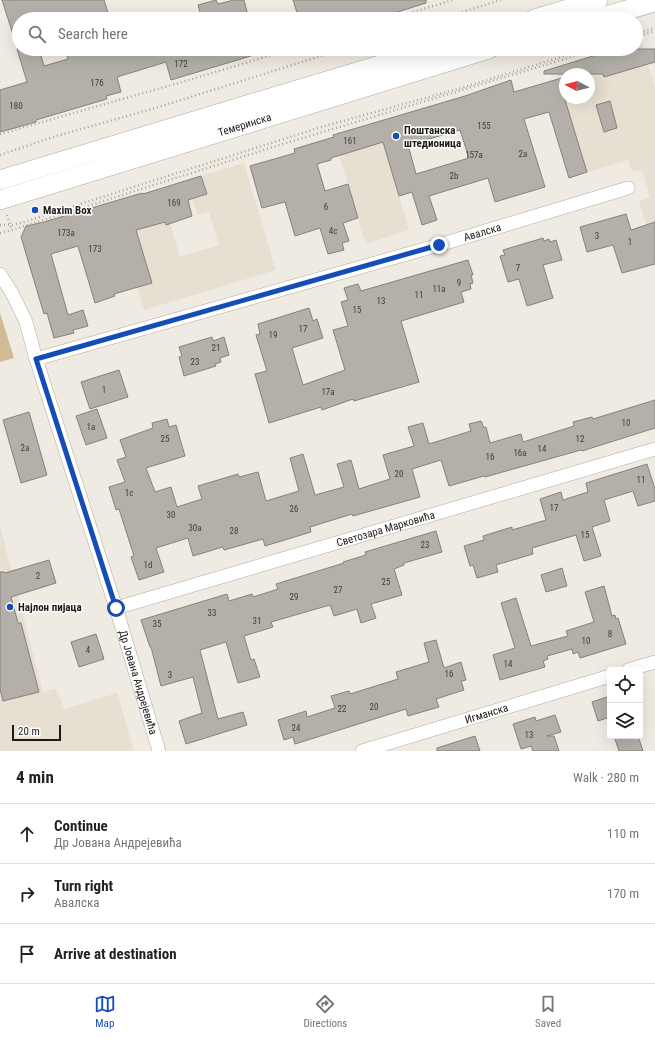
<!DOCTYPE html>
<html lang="en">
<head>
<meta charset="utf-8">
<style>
	:root { --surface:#fff; --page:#f6f6f6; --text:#222; --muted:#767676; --line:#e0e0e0; --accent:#144cb8 }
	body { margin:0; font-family:"Roboto Condensed",sans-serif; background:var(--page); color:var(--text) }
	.controls { position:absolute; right:12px; bottom:12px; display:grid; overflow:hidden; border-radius:4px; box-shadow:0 4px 16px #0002 }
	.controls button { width:36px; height:36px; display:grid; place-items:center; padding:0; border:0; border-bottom:1px solid var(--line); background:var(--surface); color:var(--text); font:20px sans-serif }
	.compass { position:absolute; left:559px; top:68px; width:36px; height:36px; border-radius:50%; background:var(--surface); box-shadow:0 4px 16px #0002; rotate:277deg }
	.scale { position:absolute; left:12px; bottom:10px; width:49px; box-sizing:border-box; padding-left:4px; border:2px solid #1b1a17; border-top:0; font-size:11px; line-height:14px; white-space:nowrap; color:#1b1a17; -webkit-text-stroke:3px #fff; paint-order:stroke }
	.stop { position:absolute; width:12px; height:12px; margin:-9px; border:3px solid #144cb8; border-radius:50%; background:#fff }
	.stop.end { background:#144cb8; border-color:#fff; box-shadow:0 1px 4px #0008 }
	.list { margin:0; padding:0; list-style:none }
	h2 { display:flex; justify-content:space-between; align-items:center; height:52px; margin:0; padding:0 16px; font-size:17px }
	h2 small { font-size:13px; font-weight:400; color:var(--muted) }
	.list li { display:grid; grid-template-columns:26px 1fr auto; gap:12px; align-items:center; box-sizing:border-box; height:60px; padding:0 16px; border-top:1px solid var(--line) }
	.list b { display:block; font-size:15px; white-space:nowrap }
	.list p { margin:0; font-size:13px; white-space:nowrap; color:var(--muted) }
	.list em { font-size:13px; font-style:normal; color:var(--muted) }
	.icon { flex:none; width:22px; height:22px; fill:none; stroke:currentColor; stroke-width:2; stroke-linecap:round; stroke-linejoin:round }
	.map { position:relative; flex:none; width:655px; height:751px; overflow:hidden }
	.search { position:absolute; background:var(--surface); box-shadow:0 4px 16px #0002; left:12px; right:12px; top:12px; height:44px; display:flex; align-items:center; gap:10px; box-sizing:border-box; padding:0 14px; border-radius:22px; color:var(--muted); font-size:15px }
	.sheet { height:232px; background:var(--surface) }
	nav { display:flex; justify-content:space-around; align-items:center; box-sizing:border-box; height:56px; border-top:1px solid var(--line); background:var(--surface); font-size:11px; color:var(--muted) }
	nav a { display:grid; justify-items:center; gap:2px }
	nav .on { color:var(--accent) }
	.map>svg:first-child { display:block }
	.built { fill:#e7dfd1; fill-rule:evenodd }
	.green { fill:#d0bb94 }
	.building { fill:#b4b0a9; stroke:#85827b; fill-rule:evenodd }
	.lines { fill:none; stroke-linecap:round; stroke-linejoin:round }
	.minor-casing { stroke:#aeaaa3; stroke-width:14 }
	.secondary-casing { stroke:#aeaaa3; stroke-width:20 }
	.path { stroke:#a7a49e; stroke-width:2.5; stroke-dasharray:1 3; stroke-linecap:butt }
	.minor { stroke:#fff; stroke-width:13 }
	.secondary { stroke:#fff; stroke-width:19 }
	.route { stroke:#144cb8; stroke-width:5 }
	.poi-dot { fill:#144cb8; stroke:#fff; stroke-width:1.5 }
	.labels { text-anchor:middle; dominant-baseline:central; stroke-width:3; stroke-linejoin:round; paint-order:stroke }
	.number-label { font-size:9px; fill:#41403c }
	.street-label { font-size:11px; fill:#1b1a17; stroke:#fff }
	.poi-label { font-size:11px; font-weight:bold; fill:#1b1a17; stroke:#fff; text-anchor:start }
</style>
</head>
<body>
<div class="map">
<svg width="655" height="751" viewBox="0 0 655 751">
	<rect width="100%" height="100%" fill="#efebe3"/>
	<g class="built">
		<path d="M641,41l14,46v168l-16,-54 11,-4 -8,-27 -10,2 -4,-12 -41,12 -32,-105 61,-18h20v-6zM565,74h24v24h-24z"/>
		<polygon points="377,122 409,230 366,244 333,135"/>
		<polygon points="244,163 276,270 144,310 112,202 142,193 143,194 155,190 166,224 170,223 180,257 219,245 209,212 197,215 187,180"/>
		<polygon points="0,526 43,692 56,689 64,709 117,693 134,751 0,751"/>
	</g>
	<polygon class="green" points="0,313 14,358 0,362"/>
	<g class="building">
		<polygon points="2,0 104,0 110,19 19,19 19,44 16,44"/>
		<polygon points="216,0 218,4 234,0 244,0 249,19 202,19 198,5"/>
		<polygon points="293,0 426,0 426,3 375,19 299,19"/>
		<polygon points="17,49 39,49 44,66 68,59 65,49 264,49 264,52 171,80 166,62 117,77 121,92 106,96 107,99 36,120 36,122 0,132 0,90 27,82"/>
		<polygon points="616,49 655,49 655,62 604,77 603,74 544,74 544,71"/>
		<path d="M565,77v23l22,72 -18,6 -20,-66 -25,7 21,68 -50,15 -7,-24 -59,18 8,24 -15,5 -10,-33 -13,4 -16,-54 -52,16v2l-14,4 8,27 23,-7 10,34 -15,5 6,18 -7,2 2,7 -16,4 -8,-26 -25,8 -10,-34 -23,6 -12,-42 45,-13 -1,-4 40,-12 -1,-2 132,-39 46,-16 3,12zM460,130l9,28 -53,16 -8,-29z"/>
		<polygon points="610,101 617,128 604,132 596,105"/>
		<polygon points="201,176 207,194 188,200 192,216 166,225 165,222 136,230 152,283 114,294 115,296 95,303 78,246 51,254 68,315 83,310 88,326 73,330 74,333 54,338 47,313 44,314 21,237 26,226 44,222 142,193 143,194"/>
		<polygon points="626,214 631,230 655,222 655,264 622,273 613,245 587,252 580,227"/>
		<polygon points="543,238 544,241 549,239 550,242 556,240 562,260 543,265 553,298 527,306 519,279 508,282 500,256 505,255 503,250"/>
		<polygon points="468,260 473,275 471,275 473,283 470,284 471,289 461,292 464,302 401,321 419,382 354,401 353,399 322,410 321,407 269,423 255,374 267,371 256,335 260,334 258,324 309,308 313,321 317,319 323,338 292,348 303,385 345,370 333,330 348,326 341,302 348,300 344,288 358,284 361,291"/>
		<polygon points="212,337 213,341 224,337 229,355 220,358 221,362 215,364 216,366 184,376 179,357 182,356 179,347"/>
		<polygon points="119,370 128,397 90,409 81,382"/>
		<polygon points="655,400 655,428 582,451 581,450 485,477 484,476 449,486 441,460 412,469 420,497 353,516 352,514 310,527 311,532 265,546 263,539 224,550 223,547 193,556 188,538 156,548 164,572 139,580 131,557 134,556 119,509 116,510 109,487 125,482 117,460 126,457 120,440 153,428 152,423 167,419 169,427 176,425 185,456 146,468 155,492 171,487 177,507 202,499 198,486 238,474 239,477 258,472 266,501 299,491 290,458 303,454 315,495 344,487 337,464 351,460 359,489 390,479 383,455 414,446 408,427 423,423 429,444 471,431 469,424 481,421 484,428 486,427 490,443 521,434 523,442 574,426 573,422 592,417 593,419"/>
		<polygon points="97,409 107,438 86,445 76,416"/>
		<polygon points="29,412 47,475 21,483 3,420"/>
		<polygon points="647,464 655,489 655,501 638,506 633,491 604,500 610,521 592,527 601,556 584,561 576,535 532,548 533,554 496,565 498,572 477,578 473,565 470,566 464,546 484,540 483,536 512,527 512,530 546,520 540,499 561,492 563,500 588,492 586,483"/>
		<polygon points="436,531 442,552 404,563 404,565 394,569 402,595 371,604 376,618 361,623 357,609 334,616 330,605 271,622 273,627 244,636 251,660 254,659 260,677 238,683 226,642 200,650 218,719 243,712 247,725 186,744 179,721 202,713 193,677 161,686 151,647 150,647 141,620 227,594 229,601 252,594 253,597 278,589 276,584 344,563 343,562 366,555 365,552"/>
		<polygon points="49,560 56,583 11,597 18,623 21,623 39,692 3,701 0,689 0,572 4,572 5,573"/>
		<polygon points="562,568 567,586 546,592 541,575"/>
		<polygon points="604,586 612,616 615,615 616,619 618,618 626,644 580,658 578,652 573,654 572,649 547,656 548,659 543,661 545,667 500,680 493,655 515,648 501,603 516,598 531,646 568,636 566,631 594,622 585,592"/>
		<polygon points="96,634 104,659 79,667 71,642"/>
		<polygon points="436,640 444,668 461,662 466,680 461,681 464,690 436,699 439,707 408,716 406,709 295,744 293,737 284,740 278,720 306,711 307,717 335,708 331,696 349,691 350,694 398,679 396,672 429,662 424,643"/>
		<polygon points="610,696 610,717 598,721 592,702"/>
		<polygon points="555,715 561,732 547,736 554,736 559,751 533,751 531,746 521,749 513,724 535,717 536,721"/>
		<polygon points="475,736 480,751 437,751 437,748"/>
		<polygon points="614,736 638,736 643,751 619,751"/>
	</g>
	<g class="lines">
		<g class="minor-casing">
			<g id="minor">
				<path id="s1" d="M0,274l13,21 13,27 10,37 80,249 43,143"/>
				<path id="s2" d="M36,359l403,-114 189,-57"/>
				<path id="s3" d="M116,608l539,-159"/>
				<polyline points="628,670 655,662"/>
				<path id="s4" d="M362,751l248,-75"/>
			</g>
		</g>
		<g class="secondary-casing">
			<g id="secondary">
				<polyline points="534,19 598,0"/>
				<polyline points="595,19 655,2"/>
				<polyline points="0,180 227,111 433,49"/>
				<path id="s5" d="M0,200l489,-151"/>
			</g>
		</g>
		<g class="path">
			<polyline points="390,19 453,0"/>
			<polyline points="439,19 501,0"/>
			<polyline points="636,34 655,28"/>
			<polyline points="636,37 655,31"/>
			<polyline points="0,134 189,80 291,49"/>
			<polyline points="0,155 53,137 159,107 343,49"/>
			<polyline points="7,215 12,230"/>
			<polyline points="0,225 11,225 21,223 318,128 461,88 587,49"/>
			<polyline points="0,233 12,230 283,144 598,49"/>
		</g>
		<use href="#minor" class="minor"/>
		<use href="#secondary" class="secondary"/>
	</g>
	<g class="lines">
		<polyline class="route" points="116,608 36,359 439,245"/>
	</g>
	<g class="poi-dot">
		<circle cx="396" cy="136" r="4"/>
		<circle cx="35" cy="210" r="4"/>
		<circle cx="10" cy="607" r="4"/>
	</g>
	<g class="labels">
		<g class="number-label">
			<text x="181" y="64">172</text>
			<text x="97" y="83">176</text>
			<text x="16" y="106">180</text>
			<text x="484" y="126">155</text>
			<text x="350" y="141">161</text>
			<text x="523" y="154">2a</text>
			<text x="474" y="155">157a</text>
			<text x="454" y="176">2b</text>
			<text x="174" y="203">169</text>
			<text x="326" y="207">6</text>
			<text x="333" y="231">4c</text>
			<text x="66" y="233">173a</text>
			<text x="597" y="236">3</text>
			<text x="630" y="242">1</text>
			<text x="95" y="249">173</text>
			<text x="518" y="268">7</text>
			<text x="459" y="283">9</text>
			<text x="439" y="289">11a</text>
			<text x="419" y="295">11</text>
			<text x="381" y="301">13</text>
			<text x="357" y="310">15</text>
			<text x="303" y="329">17</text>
			<text x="273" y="335">19</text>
			<text x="216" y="348">21</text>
			<text x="195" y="362">23</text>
			<text x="104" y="390">1</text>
			<text x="328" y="392">17a</text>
			<text x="626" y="423">10</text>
			<text x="91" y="427">1a</text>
			<text x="165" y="439">25</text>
			<text x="580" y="439">12</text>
			<text x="25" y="448">2a</text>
			<text x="542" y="449">14</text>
			<text x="520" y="453">16a</text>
			<text x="490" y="457">16</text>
			<text x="399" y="474">20</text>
			<text x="641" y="480">11</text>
			<text x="129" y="493">1c</text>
			<text x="554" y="508">17</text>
			<text x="294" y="509">26</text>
			<text x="171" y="515">30</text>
			<text x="195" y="528">30a</text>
			<text x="234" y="531">28</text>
			<text x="585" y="535">15</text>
			<text x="425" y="545">23</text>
			<text x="148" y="565">1d</text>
			<text x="38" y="576">2</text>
			<text x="386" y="582">25</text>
			<text x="338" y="590">27</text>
			<text x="294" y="597">29</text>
			<text x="212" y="613">33</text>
			<text x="257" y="621">31</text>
			<text x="157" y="624">35</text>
			<text x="610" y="634">8</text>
			<text x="586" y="641">10</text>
			<text x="88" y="650">4</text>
			<text x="508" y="664">14</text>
			<text x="449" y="674">16</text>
			<text x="170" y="675">3</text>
			<text x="374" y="707">20</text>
			<text x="342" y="709">22</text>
			<text x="296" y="728">24</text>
			<text x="529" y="735">13</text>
		</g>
		<g class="street-label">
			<text stroke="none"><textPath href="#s5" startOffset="256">Темеринска</textPath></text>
			<text stroke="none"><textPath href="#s2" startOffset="464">Авалска</textPath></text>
			<text stroke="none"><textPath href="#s3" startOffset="281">Светозара Марковића</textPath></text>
			<text stroke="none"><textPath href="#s1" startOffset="432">Др Јована Андрејевића</textPath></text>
			<text stroke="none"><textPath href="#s4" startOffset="130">Игманска</textPath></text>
		</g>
		<g class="poi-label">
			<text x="404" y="130">Поштанска<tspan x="404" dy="13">штедионица</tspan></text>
			<text x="43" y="210">Maxim Box</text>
			<text x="18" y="607">Најлон пијаца</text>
		</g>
	</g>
</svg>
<div class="controls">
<button><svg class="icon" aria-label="locate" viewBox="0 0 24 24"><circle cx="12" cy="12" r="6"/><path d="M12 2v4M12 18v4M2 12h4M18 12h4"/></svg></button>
<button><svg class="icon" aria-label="layers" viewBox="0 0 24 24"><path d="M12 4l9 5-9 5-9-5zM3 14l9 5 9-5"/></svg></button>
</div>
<svg class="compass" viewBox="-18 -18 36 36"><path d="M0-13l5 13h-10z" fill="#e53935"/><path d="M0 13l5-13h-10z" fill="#767676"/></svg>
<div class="scale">20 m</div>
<div class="stop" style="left:116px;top:608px"></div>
<div class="stop end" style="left:439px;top:245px"></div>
<div class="search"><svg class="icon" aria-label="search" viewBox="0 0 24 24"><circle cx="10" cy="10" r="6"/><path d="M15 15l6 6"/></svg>Search here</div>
</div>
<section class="sheet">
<h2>4 min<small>Walk · 280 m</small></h2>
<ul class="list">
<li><svg class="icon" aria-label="ahead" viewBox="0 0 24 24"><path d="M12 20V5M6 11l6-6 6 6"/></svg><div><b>Continue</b><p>Др Јована Андрејевића</p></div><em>110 m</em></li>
<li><svg class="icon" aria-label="right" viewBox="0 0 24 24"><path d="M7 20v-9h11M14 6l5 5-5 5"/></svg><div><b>Turn right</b><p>Авалска</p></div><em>170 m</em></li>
<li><svg class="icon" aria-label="arrive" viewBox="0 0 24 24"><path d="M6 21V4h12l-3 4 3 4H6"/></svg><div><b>Arrive at destination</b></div></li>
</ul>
</section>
<nav>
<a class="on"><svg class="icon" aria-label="map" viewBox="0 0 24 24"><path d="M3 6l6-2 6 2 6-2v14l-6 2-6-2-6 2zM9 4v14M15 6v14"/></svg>Map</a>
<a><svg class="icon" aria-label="directions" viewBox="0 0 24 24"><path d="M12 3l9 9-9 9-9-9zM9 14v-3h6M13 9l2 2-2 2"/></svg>Directions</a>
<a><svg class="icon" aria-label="saved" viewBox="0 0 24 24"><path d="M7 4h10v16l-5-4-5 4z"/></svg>Saved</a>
</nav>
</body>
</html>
